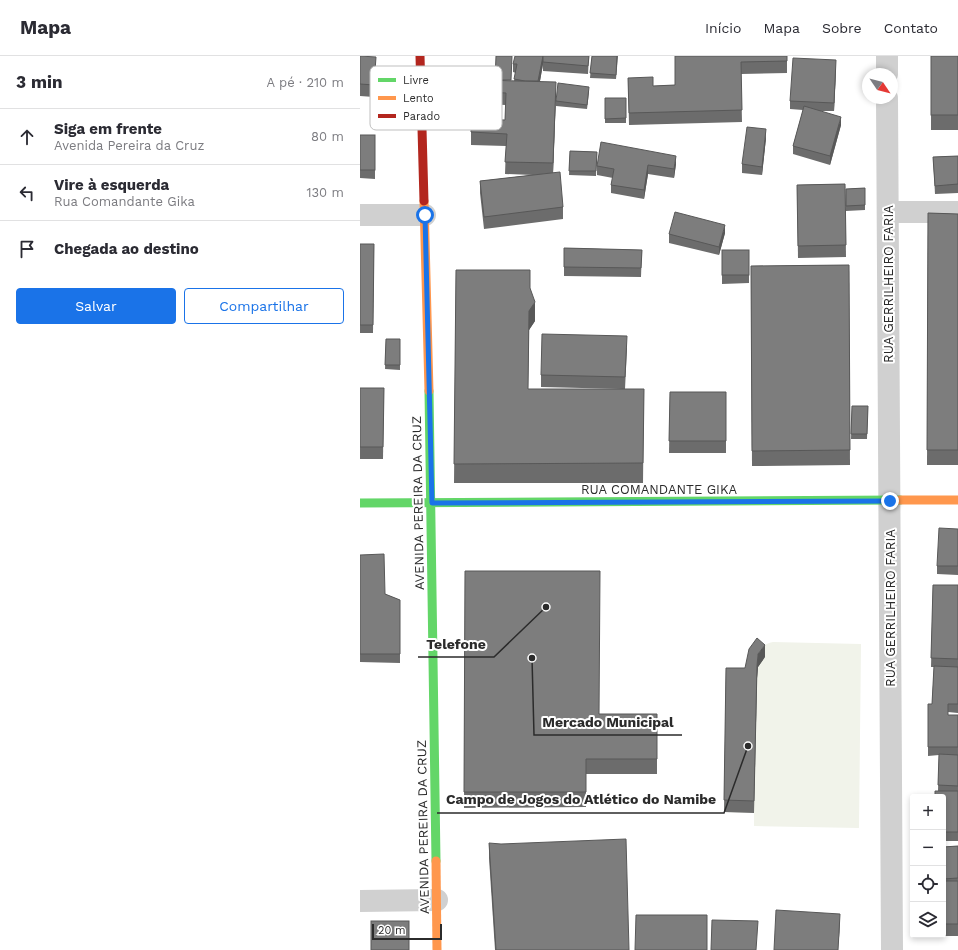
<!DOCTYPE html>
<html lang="pt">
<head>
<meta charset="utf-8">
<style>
	:root { --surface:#fff; --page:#f2f2f3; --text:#2b2b33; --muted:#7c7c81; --line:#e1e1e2; --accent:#1a73e8 }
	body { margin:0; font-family:"Work Sans",sans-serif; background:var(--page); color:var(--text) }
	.controls { position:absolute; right:12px; bottom:12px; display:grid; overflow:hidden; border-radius:4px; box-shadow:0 2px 6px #0003 }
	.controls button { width:36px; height:36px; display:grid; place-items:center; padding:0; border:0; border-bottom:1px solid var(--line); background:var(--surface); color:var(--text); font:20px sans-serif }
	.compass { position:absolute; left:502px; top:12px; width:36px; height:36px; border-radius:50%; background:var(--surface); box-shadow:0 2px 6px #0003; rotate:125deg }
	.scale { position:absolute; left:12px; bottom:10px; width:70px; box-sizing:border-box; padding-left:4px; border:2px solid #2b2b2b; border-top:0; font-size:11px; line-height:14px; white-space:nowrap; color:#2b2b2b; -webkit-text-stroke:3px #fff; paint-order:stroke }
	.stop { position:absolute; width:12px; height:12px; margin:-9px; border:3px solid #1a73e8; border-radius:50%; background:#fff }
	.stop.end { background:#1a73e8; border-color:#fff; box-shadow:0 1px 4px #0008 }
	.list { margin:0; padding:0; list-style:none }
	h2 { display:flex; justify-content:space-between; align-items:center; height:52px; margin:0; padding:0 16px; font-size:17px }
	h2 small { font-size:13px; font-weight:400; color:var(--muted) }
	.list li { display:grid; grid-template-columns:26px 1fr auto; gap:12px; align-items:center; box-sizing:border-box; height:56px; padding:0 16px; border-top:1px solid var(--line) }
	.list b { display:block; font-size:15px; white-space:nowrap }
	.list p { margin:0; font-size:13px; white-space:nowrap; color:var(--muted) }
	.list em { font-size:13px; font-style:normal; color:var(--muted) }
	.actions { display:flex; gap:8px; padding:12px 16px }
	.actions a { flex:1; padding:9px 0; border:1px solid var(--accent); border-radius:4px; text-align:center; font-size:14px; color:var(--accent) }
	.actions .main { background:var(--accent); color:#fff }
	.icon { flex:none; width:22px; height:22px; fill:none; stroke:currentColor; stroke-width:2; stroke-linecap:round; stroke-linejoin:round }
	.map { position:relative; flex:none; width:598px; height:894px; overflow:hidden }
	header { display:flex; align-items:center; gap:24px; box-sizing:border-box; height:56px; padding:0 20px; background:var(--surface); border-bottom:1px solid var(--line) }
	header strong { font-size:19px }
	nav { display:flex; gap:22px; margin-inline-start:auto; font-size:14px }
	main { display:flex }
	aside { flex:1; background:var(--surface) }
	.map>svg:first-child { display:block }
	.green { fill:#f1f3ea }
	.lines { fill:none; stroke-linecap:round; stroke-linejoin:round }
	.street { stroke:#d0d0d0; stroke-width:22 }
	.fast { stroke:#63d668; stroke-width:9 }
	.slow { stroke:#ff974d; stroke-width:9 }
	.jam { stroke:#b3261e; stroke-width:9 }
	.wall { fill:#6c6c6c }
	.shaded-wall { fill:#585858 }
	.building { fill:#7d7d7d; stroke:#585858 }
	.route { stroke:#1a73e8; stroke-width:5 }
	.labels { text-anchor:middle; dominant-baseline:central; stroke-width:4; stroke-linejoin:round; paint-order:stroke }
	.street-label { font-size:13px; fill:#2b2b2b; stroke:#fff }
	.key { fill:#fff; stroke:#bfbfbf; stroke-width:1 }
	.key-label { font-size:11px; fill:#2b2b2b }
	.leader { fill:none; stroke:#2b2b2b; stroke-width:1.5 }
	.callout-dot { fill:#2b2b2b; stroke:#fff; stroke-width:1.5 }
	.callout-label { font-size:14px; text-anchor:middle; font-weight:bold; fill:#2b2b2b; stroke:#fff; stroke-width:4; stroke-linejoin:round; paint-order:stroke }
</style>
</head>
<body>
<header>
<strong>Mapa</strong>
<nav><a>Início</a><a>Mapa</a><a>Sobre</a><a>Contato</a></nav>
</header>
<main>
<aside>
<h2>3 min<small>A pé · 210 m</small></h2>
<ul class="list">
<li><svg class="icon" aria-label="ahead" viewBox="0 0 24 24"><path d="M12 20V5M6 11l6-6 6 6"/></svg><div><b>Siga em frente</b><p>Avenida Pereira da Cruz</p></div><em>80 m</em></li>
<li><svg class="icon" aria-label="left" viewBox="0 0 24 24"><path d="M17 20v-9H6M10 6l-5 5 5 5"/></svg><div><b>Vire à esquerda</b><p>Rua Comandante Gika</p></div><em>130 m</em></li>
<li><svg class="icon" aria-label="arrive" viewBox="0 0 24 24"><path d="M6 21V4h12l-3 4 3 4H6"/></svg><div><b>Chegada ao destino</b></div></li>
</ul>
<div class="actions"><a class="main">Salvar</a><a>Compartilhar</a></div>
</aside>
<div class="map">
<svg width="598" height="894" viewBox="0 0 598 894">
	<rect width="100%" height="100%" fill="#fff"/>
	<path class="green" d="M413,586l88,2 -2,184 -105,-2v-13l-30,-1 2,-132h19c7,-17 9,-34 28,-38z"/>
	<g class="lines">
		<g class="street">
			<polyline points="527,0 527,18"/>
			<polyline points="527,42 532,894"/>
			<polyline points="528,156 598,156"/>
			<polyline points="0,159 65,159"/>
			<polyline points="0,845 77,844"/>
		</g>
		<g class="fast">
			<polyline points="69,335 76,805"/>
			<polyline points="0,447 540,444"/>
		</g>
		<g class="slow">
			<polyline points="64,145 69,335"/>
			<polyline points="540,444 598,444"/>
			<polyline points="76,805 77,894"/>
		</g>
		<polyline class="jam" points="60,0 64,145"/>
	</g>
	<g class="wall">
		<polygon points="0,0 16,13 14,41 0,40"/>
		<polygon points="183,0 229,0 228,18 183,15 183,8 180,25 196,38 193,116 203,151 203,163 124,173 120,137 120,125 173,119 145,118 146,90 111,89 111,72 105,71 105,67 138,56 137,64 145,64 146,49 121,48 121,24 154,25 156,17 153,16 153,8"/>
		<polygon points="232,0 258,0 256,23 230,22"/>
		<polygon points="315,0 427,0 427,17 381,18 382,66 269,69 268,22 293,30 315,29"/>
		<rect x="571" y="0" width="27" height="74"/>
		<polygon points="476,13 474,55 460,55 481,69 470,109 433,98 433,90 443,54 430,53 430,45"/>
		<polygon points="229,36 227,53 196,50 196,45"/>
		<rect x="245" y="42" width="21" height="25"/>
		<polygon points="0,79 15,79 15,123 0,122"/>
		<polygon points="406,82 402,119 382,117 382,108"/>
		<polygon points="210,95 237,96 236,120 209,119"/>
		<polygon points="598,100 598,137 575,138 573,101"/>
		<polygon points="316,108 314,122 288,118 284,143 251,137 251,129 253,122 237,119 237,110"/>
		<polygon points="485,128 486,201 438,202 437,129"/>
		<polygon points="505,132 505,154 486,155 486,133"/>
		<polygon points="568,157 598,158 598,409 567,409"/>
		<polygon points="365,177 359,199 309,187 309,178"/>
		<polygon points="0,188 14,188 13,277 0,277"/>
		<polygon points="204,192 282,194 281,221 204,220"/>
		<polygon points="362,194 389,194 389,227 362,228"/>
		<polygon points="489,209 490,409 392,410 391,210"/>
		<polygon points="96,214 170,232 175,265 169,274 168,333 263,333 181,331 181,319 267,292 265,333 284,333 283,427 94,427"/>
		<polygon points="26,283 40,283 40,314 25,313"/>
		<polygon points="0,332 24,332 23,403 0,403"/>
		<polygon points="310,336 366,336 366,397 309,397"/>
		<polygon points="492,350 508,350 507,383 491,383"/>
		<polygon points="598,473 598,519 577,518 577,510"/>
		<polygon points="0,499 25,538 40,544 40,607 0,606"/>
		<polygon points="105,515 239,658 297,658 297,718 226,718 226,751 104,752"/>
		<polygon points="573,529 598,529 598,657 588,656 588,659 598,659 598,785 583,785 583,741 578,735 579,699 568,700 568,648 572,648 574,611 571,611"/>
		<polygon points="405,601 398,611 397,622 394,757 364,756 366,612 385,612"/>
		<polygon points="129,787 269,894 135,894 129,802"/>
		<polygon points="598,790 598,880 577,880 577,879 583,879 583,791"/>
	</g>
	<g class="shaded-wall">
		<polygon points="183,0 183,8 178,36 178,27"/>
		<polygon points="16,1 16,13 14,41 14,29"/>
		<polygon points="476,4 476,13 474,55 474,47"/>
		<polygon points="196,26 196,38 193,119 193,107"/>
		<polygon points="481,61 481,69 470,109 470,100"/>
		<polygon points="406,73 406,82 402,119 402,111"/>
		<polygon points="316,100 316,108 314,122 314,113"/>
		<polygon points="288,109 288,118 284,143 284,134"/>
		<polygon points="365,169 365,177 359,199 359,191"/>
		<polygon points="175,246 175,265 169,274 169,255"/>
		<polygon points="405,589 405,601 398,611 397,622 394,757 397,610 398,598"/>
		<polygon points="480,858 480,870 478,894"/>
	</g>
	<g class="building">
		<polygon points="0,0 16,1 14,29 0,28"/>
		<polygon points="136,0 152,0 151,24 135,24"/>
		<polygon points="155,0 183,0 178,25 165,25 154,23 157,8 153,8"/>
		<polygon points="183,0 229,0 228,10 183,6"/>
		<polygon points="232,0 257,0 256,19 230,17"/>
		<polygon points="315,0 427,0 427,5 381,6 382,54 269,57 268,22 293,21 293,30 315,29"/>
		<rect x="571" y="0" width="27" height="59"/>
		<polygon points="433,2 476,4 474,47 430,45"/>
		<polygon points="121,24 196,26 193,107 145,106 147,78 111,76 111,63 145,64 146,37 121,36"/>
		<polygon points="198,27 229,31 227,49 196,45"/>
		<polygon points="245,42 266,42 266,62 245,63"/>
		<polygon points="444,50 481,61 470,100 433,90"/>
		<polygon points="387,71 406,73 402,111 382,108"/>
		<rect x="0" y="79" width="15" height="35"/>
		<polygon points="241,86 316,100 314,113 288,109 284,134 251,129 254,113 237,110"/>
		<polygon points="210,95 237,96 236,115 209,115"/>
		<polygon points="598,100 598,128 575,130 573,101"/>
		<polygon points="200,116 203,151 124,161 120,125"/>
		<polygon points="485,128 486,189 438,190 437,129"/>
		<polygon points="505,132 505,149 486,150 486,133"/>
		<polygon points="315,156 365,169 359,191 309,178"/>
		<polygon points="568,157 598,158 598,394 567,394"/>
		<polygon points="0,188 14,188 13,269 0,269"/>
		<polygon points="204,192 282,194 281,212 204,211"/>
		<rect x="362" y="194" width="27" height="25"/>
		<polygon points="489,209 490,394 392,395 391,210"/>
		<polygon points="96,214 170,214 170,232 175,246 169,255 168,333 284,333 283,407 94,408"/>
		<polygon points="182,278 267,280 265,321 181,319"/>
		<polygon points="26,283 40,283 40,309 25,309"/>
		<polygon points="0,332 24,332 23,391 0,391"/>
		<polygon points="310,336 366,336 366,385 309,385"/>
		<polygon points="492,350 508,350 507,378 491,378"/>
		<polygon points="579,472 598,473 598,510 577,510"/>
		<polygon points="24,498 25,538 40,544 40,598 0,598 0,499"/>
		<polygon points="105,515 240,515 239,658 297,658 297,703 226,703 226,736 104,736"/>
		<polygon points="573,529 598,529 598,603 571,602"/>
		<polygon points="397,582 405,589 398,598 397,610 394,745 364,744 366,612 385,612 389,593"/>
		<polygon points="574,610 598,611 598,648 588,648 588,659 598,659 598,691 568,691 568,648 572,648"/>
		<polygon points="579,698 598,699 598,730 578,729"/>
		<polygon points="575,735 598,735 598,776 583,776 583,741 575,741"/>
		<polygon points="266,783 269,894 136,894 129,787 141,788"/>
		<polygon points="598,790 598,822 583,823 583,791"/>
		<rect x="583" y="825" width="15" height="43"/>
		<polygon points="416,854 480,858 478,894 414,894"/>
		<polygon points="276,859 347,859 347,894 275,894"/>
		<polygon points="352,864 398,865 396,894 351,894"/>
		<rect x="11" y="865" width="38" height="29"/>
	</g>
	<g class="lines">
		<polyline class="route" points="65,159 72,447 530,445"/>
	</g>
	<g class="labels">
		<g class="street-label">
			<text transform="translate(528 228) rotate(-90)">RUA GERRILHEIRO FARIA</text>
			<text x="299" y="433">RUA COMANDANTE GIKA</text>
			<text transform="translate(58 447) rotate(-91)">AVENIDA PEREIRA DA CRUZ</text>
			<text transform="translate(530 552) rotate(-90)">RUA GERRILHEIRO FARIA</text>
			<text transform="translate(63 771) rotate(-91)">AVENIDA PEREIRA DA CRUZ</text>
		</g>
	</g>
	<rect x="10" y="10" width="132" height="64" rx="6" class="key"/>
	<rect x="18" y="22" width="18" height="4" fill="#63d668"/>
	<rect x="18" y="40" width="18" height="4" fill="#ff974d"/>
	<rect x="18" y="58" width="18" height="4" fill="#b3261e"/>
	<g class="key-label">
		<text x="43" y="28">Livre</text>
		<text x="43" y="46">Lento</text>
		<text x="43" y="64">Parado</text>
	</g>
	<path class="leader" d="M186 551L134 601H58M172 602L174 679H322M388 690L364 757H77"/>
	<g class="callout-dot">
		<circle cx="186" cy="551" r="4"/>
		<circle cx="172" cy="602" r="4"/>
		<circle cx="388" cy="690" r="4"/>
	</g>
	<g class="callout-label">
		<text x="96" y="593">Telefone</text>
		<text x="248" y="671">Mercado Municipal</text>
		<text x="221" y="748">Campo de Jogos do Atlético do Namibe</text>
	</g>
</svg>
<div class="controls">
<button>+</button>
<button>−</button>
<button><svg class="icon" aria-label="locate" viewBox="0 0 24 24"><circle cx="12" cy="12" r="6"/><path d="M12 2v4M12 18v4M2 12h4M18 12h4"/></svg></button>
<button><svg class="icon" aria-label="layers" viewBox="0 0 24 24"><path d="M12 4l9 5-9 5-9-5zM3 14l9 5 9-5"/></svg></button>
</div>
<svg class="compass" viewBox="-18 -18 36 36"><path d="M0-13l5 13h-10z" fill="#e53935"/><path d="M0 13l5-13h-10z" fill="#7c7c81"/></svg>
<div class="scale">20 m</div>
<div class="stop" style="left:65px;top:159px"></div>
<div class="stop end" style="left:530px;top:445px"></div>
</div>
</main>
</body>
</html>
